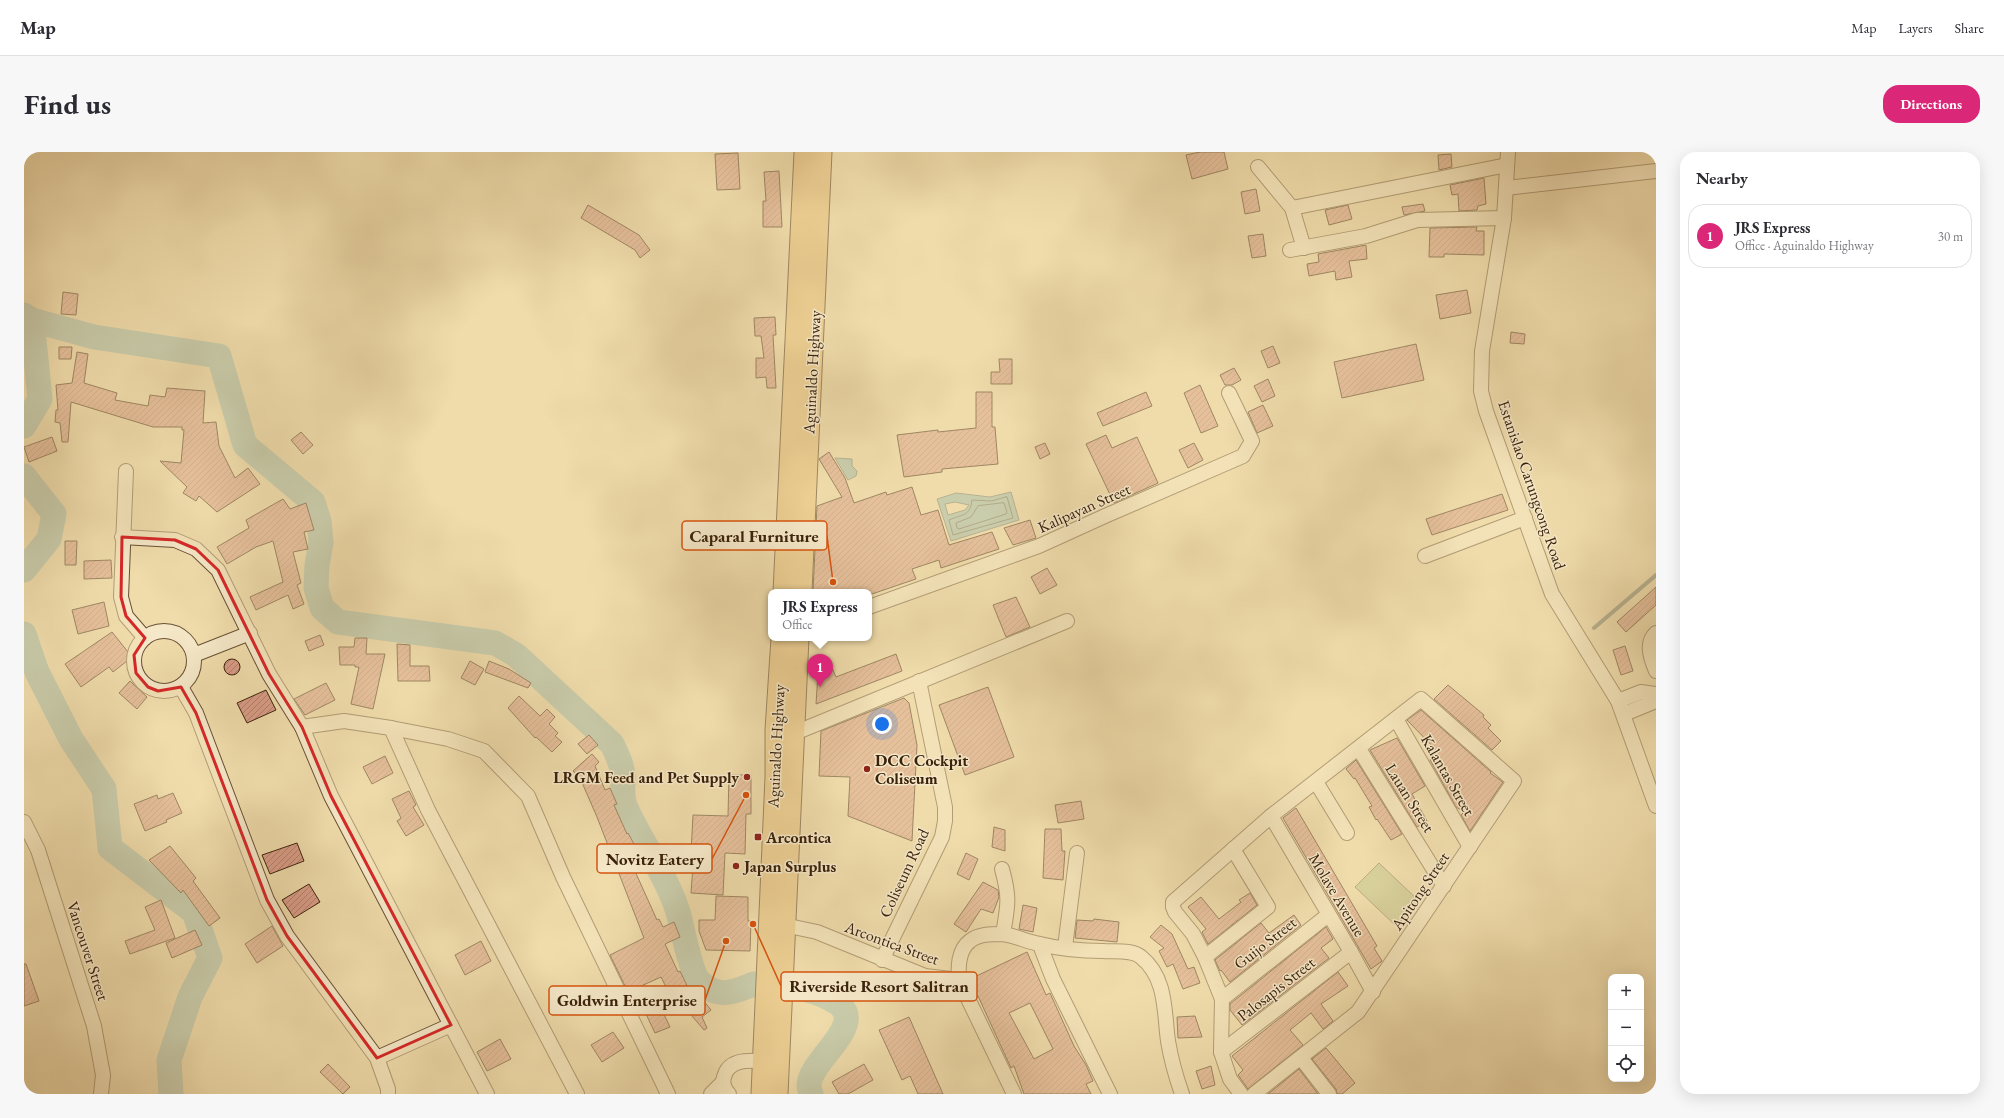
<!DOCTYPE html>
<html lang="en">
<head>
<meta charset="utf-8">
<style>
	:root { --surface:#fff; --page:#f7f7f7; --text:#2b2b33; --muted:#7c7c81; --line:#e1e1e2; --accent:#db2777 }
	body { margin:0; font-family:"EB Garamond",serif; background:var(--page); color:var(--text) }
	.controls { position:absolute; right:12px; bottom:12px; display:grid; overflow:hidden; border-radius:8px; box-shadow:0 4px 16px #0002 }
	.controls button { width:36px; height:36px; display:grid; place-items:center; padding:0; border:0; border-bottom:1px solid var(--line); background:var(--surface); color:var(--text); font:20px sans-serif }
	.you { position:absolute; left:858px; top:572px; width:14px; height:14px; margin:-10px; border:3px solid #fff; border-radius:50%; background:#1a73e8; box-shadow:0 0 0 6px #1a73e833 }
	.badge { display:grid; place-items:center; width:26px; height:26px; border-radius:50%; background:var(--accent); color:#fff; font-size:13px; font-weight:700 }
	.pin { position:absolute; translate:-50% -33px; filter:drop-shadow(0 1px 2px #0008) }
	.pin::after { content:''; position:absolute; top:21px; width:14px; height:12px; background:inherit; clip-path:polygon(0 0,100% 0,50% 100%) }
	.popup { position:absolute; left:744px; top:437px; width:104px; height:52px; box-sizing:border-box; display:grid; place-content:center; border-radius:8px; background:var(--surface); filter:drop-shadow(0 1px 3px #0005); font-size:13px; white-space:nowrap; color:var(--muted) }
	.popup b { font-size:15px; color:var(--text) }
	.popup::after { content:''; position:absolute; left:50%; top:100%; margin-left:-8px; border:8px solid transparent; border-top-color:var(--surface) }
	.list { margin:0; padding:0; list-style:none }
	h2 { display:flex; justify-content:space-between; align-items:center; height:52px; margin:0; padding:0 16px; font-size:17px }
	h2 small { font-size:13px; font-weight:400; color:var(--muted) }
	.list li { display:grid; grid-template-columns:26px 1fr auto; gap:12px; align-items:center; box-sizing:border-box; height:64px; margin:0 8px 8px; padding:0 8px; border:1px solid var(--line); border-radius:16px }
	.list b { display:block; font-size:15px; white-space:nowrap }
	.list p { margin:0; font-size:13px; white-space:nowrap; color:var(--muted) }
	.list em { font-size:13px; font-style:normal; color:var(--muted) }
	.icon { flex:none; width:22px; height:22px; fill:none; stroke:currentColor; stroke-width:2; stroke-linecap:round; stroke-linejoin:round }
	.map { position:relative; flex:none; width:1632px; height:942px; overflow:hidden; border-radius:16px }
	header { display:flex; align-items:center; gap:24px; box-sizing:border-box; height:56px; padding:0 20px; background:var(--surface); border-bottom:1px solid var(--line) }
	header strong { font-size:19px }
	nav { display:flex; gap:22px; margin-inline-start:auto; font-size:14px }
	.intro { display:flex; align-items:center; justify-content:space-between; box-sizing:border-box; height:96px; padding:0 24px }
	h1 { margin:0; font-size:28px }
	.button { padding:10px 18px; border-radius:16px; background:var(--accent); color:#fff; font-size:14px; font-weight:700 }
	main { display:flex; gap:24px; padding:0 24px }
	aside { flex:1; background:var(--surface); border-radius:16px; box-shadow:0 4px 16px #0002 }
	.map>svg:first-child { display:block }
	.grass { fill:#bac088; stroke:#7a704a }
	.water { fill:#9bbaae; stroke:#747d6d; fill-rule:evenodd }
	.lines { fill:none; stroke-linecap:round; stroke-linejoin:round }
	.shore { stroke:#6a6e5c; stroke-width:1 }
	.stream { stroke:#747d6d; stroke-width:4 }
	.river { stroke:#9bbaae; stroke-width:25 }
	.building { fill:url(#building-hatch); stroke:#3a210b; fill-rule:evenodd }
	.minor-casing { stroke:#685033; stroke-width:16 }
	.highway-casing { stroke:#3a210b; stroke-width:23 }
	.minor { stroke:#f5e8c8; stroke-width:14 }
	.highway { stroke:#e8be76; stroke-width:21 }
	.marked { fill:none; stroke:#d62828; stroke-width:3; stroke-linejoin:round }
	.poi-dot { fill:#8f2418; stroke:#f5e8c8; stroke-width:1.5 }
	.labels { text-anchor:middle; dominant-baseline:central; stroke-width:3; stroke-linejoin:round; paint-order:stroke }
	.street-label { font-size:16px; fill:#3a210b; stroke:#f5e8c8 }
	.poi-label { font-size:16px; font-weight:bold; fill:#3a210b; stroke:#f5e8c8; text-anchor:start }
	.leader { fill:none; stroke:#d7530c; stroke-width:1.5 }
	.callout-dot { fill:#d7530c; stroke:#f5e8c8; stroke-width:1.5 }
	.callout { fill:#f5e8c8; stroke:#d7530c; stroke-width:1.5 }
	.callout-label { font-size:17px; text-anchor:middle; font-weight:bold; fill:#3a210b }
</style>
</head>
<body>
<header>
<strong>Map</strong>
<nav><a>Map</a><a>Layers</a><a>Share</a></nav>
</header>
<div class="intro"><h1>Find us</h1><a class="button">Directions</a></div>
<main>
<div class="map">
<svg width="1632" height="942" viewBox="0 0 1632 942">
	<defs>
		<pattern id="building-hatch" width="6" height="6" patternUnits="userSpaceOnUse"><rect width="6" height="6" fill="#da9d87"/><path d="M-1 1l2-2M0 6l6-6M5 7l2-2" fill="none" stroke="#b2806d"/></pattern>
	</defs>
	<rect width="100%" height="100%" fill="#f0dcab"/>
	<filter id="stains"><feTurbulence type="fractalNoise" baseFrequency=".005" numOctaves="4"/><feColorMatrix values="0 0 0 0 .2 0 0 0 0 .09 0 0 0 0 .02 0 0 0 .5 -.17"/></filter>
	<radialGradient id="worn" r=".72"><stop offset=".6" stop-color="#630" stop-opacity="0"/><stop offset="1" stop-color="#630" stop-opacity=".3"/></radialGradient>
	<polygon class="grass" points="1355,711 1395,749 1372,774 1331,735"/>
	<g class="water">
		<polygon points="811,306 828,307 828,314 833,319 832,324 824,328"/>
		<path d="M987,340l8,28 -68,21 -14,-42 19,-6 34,4zM931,350l14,3 -4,5 -17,5 -3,-11z"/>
	</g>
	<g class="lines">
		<g class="shore">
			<path d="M983,345l6,21 -60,17 -4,-15c13,-6 21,-3 23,-20l19,1z"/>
			<polygon points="980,351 983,360 982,362 935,377 933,376 932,371 947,365 954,354"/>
		</g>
		<polyline class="stream" points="1570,476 1632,423"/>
		<g class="river">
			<path d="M0,163l8,5 62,17 125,19 26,89 68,57 6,19 2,21 -4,23 -1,23 6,20 16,14 157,21 21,12 96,89c5,10 10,20 11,32 0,12 -2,21 3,32 16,36 40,66 52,104 4,14 13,64 23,71 19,16 32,9 53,1"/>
			<polyline points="0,274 16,247 8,168"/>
			<polyline points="0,324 30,362 25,387 0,418"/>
			<polyline points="0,482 13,520 47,587 80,637 86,696 170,760 186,806 166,845 145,908 147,942"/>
			<path d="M764,836c19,1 29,3 46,13 38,21 -24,58 -25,84 0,3 1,6 2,9"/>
		</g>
	</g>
	<g class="building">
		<polygon points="1176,0 1200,0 1204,17 1168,27 1162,3"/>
		<polygon points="714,1 716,37 693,38 691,2"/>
		<polygon points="1427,2 1428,15 1415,18 1414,3"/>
		<polygon points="755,19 758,75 739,75 739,49 742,49 740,20"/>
		<polygon points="1460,26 1462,52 1454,54 1453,58 1435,59 1434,42 1428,43 1426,33"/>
		<polygon points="1232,37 1236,59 1221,62 1217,40"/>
		<polygon points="1399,52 1401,59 1380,63 1378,55"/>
		<polygon points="564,53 615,83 626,98 616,106 611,98 557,66"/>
		<polygon points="1324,53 1328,67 1305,73 1301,58"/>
		<polygon points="1453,75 1452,79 1460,79 1460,103 1420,102 1420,105 1405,105 1406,76"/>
		<polygon points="1239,82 1242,104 1228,106 1224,84"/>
		<polygon points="1342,93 1343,107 1325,109 1328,125 1312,128 1311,119 1285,124 1283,112 1295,110 1294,102"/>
		<polygon points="1443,138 1447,161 1416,167 1412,143"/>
		<polygon points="39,140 54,142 52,163 37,162"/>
		<polygon points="751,165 752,183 749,183 752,236 743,236 742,225 732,226 732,206 740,206 737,184 731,184 730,166"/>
		<polygon points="1487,180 1501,182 1500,192 1486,191"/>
		<polygon points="1392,192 1400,228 1318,246 1310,210"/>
		<polygon points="1249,194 1256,211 1244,216 1237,199"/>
		<polygon points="35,195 48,195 47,207 35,207"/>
		<polygon points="53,200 64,202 60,231 93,241 91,248 124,254 126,243 141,245 143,236 181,239 179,271 192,270 195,294 211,326 224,316 236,332 193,360 175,344 172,349 159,341 163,335 136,309 157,311 160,278 158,278 158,275 129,275 47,250 44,290 38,290 36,271 31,270 32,258 34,258 32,233 48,231"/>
		<polygon points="975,207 988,207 988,232 967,232 967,220 976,220"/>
		<polygon points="1210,216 1217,228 1208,233 1201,233 1196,223"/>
		<polygon points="1244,227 1251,244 1238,250 1230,234"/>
		<polygon points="1176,233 1194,274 1177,281 1160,241"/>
		<polygon points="952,240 968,240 968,275 971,275 974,312 918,317 918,320 880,325 873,283 914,278 914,280 952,276"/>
		<polygon points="1122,240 1128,254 1079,274 1073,261"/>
		<polygon points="1239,253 1249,274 1233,281 1224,260"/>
		<polygon points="277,280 289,293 279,302 267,288"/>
		<polygon points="1082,283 1088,296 1113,285 1134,331 1090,351 1062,292"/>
		<polygon points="28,285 33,299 5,310 0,295"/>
		<polygon points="1021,291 1026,302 1016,307 1011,295"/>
		<polygon points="1170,291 1179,308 1164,316 1155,298"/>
		<polygon points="805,300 821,326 830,351 862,340 863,343 888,335 897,363 914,358 925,393 968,380 975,397 917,416 915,408 888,417 892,427 845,443 845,440 789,440 793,354 818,345 795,307"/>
		<polygon points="1478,342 1484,358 1408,383 1402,367"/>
		<polygon points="259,347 266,357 282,351 290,378 280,380 284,397 269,400 277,431 273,433 280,452 269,457 264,443 232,458 226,445 259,430 249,389 232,395 203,412 193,395 225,376 222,368"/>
		<polygon points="1006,368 1012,386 989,393 980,376"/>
		<polygon points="41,389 53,389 52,413 41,413"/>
		<polygon points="87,408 88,426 60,427 60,409"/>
		<polygon points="1023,416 1033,433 1016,442 1007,425"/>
		<polygon points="1632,435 1632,453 1602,480 1593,470"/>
		<polygon points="992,445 1006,475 982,485 969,453"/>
		<polygon points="80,450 85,474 54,482 48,458"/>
		<polygon points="88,480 108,505 89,520 85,515 57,535 41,512"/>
		<polygon points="296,483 300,493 285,499 281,489"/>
		<polygon points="331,486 343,486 342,502 361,502 349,557 327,552 335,515 331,515 331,513 316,513 315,495 330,495"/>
		<polygon points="373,492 386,493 386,514 405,514 406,529 374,529"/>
		<polygon points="1601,494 1609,519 1597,523 1589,498"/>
		<polygon points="872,502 878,519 792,552 794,521 808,516 812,525"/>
		<circle cx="208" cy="515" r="8"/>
		<polygon points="446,509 460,517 451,533 437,526"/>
		<polygon points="465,509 485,517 507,531 504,536 461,520"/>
		<polygon points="106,529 123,545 113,557 95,541"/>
		<polygon points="302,531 311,548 281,563 270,547"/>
		<polygon points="1424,533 1460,563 1459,565 1467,573 1464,576 1477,589 1468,598 1410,547"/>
		<polygon points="964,535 990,605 941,623 915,553"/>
		<polygon points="242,538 252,558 223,571 213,551"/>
		<polygon points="495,544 516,564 523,557 531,565 525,572 534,581 531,584 538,590 528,600 512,585 511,586 484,556"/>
		<polygon points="880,546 885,551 893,593 888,689 824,664 826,625 795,624 797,579"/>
		<polygon points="1397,558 1467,620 1466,621 1479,630 1446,679 1437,663 1440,660 1432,655 1406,608 1413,599 1383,568"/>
		<polygon points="565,583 574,593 563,602 554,592"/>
		<polygon points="1373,586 1401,634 1388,642 1403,669 1393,675 1346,598"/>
		<polygon points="568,602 575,610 571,614 581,638 586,636 593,652 590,653 603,682 604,681 615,701 605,706 633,768 635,767 639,775 650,770 656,785 641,792 654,820 656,819 670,848 675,843 687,858 678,865 683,876 680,878 656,850 651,853 637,825 604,840 586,803 620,786 573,665 556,626 549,619"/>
		<polygon points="361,604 369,621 348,632 339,615"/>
		<polygon points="1332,608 1378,682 1367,688 1353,667 1352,668 1345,655 1348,654 1331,626 1330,627 1322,617"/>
		<polygon points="705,623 727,623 727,662 722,662 721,702 701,701 699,743 667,741 670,700 667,700 669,663 704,664"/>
		<polygon points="385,639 392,653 389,655 400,673 382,684 373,669 377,666 368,647"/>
		<polygon points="149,641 158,661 142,668 143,670 121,679 110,652 133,643 134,647"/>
		<polygon points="1057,649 1060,667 1034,671 1031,653"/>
		<polygon points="1272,656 1353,794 1350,796 1358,809 1347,817 1259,666"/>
		<polygon points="970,675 981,678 981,699 968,695"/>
		<polygon points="1021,677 1037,677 1038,699 1041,699 1039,728 1019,726"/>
		<polygon points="273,691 280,709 246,722 238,703"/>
		<polygon points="146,694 172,726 169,729 196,766 185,774 159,738 157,741 125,708"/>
		<polygon points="942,701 954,707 945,728 933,722"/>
		<polygon points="959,730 974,738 975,745 969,761 957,757 942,780 930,772"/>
		<polygon points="285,732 296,750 270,766 258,748"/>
		<polygon points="1226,741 1233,753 1184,792 1178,780 1182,777 1164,755 1177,745 1195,767 1217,750 1215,748"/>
		<polygon points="692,744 724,745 724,769 727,769 726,799 682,798 675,779 675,768 691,768"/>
		<polygon points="137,748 151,786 106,802 101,789 131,778 121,755"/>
		<polygon points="999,753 1013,756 1009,780 995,777"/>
		<polygon points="1270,763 1277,773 1206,830 1197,818 1196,819 1191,808 1237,771 1245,781"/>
		<polygon points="1070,767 1095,770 1093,790 1051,786 1053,768 1069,769"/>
		<polygon points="1137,773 1148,782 1164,817 1170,815 1176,831 1159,837 1149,812 1143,815 1135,799 1140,796 1126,785"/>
		<polygon points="248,774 259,794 233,811 221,792"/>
		<polygon points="1302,775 1309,787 1297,796 1305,806 1218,873 1206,858 1206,852"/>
		<polygon points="171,778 178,793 148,806 142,791"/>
		<polygon points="457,789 467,809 441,823 431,803"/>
		<path d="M1003,800l19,43 4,-2 24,53 12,19 7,16 -7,3 5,10h-67l-10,-28 -3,2 -33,-72 -1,1 -9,-17zM1006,851l23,46 -19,10 -25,-46z"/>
		<polygon points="0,812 2,812 15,849 0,854"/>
		<polygon points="1314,820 1324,834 1297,852 1309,869 1299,877 1287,861 1266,878 1279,893 1224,937 1214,923 1219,918 1208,904"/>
		<polygon points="637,856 646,875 631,881 622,862"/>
		<polygon points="1171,864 1178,885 1154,886 1153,865"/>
		<polygon points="885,865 919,942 894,942 886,924 878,928 855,878"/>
		<polygon points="589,880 600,896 578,910 567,893"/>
		<polygon points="476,887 487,907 463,919 453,900"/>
		<polygon points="1302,896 1331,931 1318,942 1313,942 1312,937 1288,907"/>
		<polygon points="304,912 326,935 319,942 296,920"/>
		<polygon points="840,912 849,928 824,942 815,942 808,930"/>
		<polygon points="1187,914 1191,933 1178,937 1172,919"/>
		<polygon points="1275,917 1294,942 1244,942"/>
	</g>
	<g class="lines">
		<g class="minor-casing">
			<g id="minor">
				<polyline points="1484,0 1480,66 1458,199 1457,239 1462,259 1528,442 1594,549 1632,654"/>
				<polyline points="1234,15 1268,56 1280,96"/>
				<polyline points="1482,36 1632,19"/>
				<polyline points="1268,56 1483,13"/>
				<polyline points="1266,98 1342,84 1393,68 1480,66"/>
				<polyline points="102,319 97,445 102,464 121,486"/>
				<polyline points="98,385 151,388 172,397 194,418 245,522 278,575 307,644 463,942"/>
				<polyline points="1401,404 1501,366"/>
				<polyline points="845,455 1015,394 1081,364 1219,304 1228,289 1205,241"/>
				<circle cx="140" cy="509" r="30"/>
				<path d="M1632,481c-11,10 -5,26 0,38"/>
				<polyline points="170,503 226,481"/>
				<polyline points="157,535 172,561 243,748 263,784 353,906 364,937 364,942"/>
				<polyline points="1594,549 1617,540 1632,542"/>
				<polyline points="1600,562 1632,549"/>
				<polyline points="1372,567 1446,695"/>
				<polyline points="278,575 320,569 367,576 404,658 553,942"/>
				<polyline points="367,576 424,587 460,599 504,644 539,725 644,942"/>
				<polyline points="761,579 778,578 1043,469"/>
				<polyline points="1335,597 1420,734"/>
				<polyline points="1292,630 1323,681"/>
				<polyline points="1247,664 1327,800 1349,840"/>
				<polyline points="0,670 14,698 70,874 79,923 77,942"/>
				<path d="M978,717c8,29 6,36 1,65"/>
				<polyline points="760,773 793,780 901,824 935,828"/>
				<polyline points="1016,793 1029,827 1086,942"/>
				<polyline points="1041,795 1053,701"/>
				<polyline points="1181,805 1244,755 1209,697"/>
				<polyline points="858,808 918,685 921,669 921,655 895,529"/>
				<polyline points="1198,847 1304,763"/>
				<polyline points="1197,900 1327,800"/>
				<polyline points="353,906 427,873"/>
				<polyline points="1277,906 1305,942"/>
				<polyline points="687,942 699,930"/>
				<path d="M705,942c-5,-5 -7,-10 -5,-17 5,-19 25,-16 40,-16"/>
				<path d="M990,942l-55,-114c-1,-13 -1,-30 11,-39 8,-7 21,-7 32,-7 12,1 25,8 38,10 20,5 43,7 63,7 11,1 29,-2 38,6 26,21 23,55 27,84 3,18 8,36 14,53"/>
				<polyline points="1217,942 1206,927 1197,900 1198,847 1181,805 1169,782 1151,760 1149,755 1149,750 1247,664 1397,547 1490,629 1334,860 1230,942"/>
			</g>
		</g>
		<g class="highway-casing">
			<g id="highway">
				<polyline points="760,440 781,0"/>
				<polyline points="777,440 797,0"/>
				<polyline points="738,942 752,625 752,578 758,486"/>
				<polyline points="753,942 774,486"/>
			</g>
		</g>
		<use href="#minor" class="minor"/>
		<use href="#highway" class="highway"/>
	</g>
	<path d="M0 0H1632V942H0ZM98,385l53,3 21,9 22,21 51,104 33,53 29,69 120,229 -74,33 -90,-122 -20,-36 -71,-187 -15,-26 -23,4 -10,-4 -12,-14 -2,-18 11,-17 -19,-22 -5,-19z" fill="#f0dcab" fill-opacity=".55" fill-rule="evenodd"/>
	<path class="marked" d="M98,385l53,3 21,9 22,21 51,104 33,53 29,69 120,229 -74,33 -90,-122 -20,-36 -71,-187 -15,-26 -23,4 -10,-4 -12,-14 -2,-18 11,-17 -19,-22 -5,-19z"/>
	<g class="poi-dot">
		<circle cx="843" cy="617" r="4"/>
		<circle cx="723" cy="625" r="4"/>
		<rect x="730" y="681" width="8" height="8" rx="2"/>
		<circle cx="712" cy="714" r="4"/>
	</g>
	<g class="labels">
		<g class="street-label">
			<text transform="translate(788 220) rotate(-87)">Aguinaldo Highway</text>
			<text transform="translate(1508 333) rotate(71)">Estanislao Carungcong Road</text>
			<text transform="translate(1060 356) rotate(-24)">Kalipayan Street</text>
			<text transform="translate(752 594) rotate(-87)">Aguinaldo Highway</text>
			<text transform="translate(1424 623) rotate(60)">Kalantas Street</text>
			<text transform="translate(1386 646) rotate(58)">Lauan Street</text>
			<text transform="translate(880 721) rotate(-65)">Coliseum Road</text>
			<text transform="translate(1396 739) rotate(-56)">Apitong Street</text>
			<text transform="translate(1313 743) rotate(59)">Molave Avenue</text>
			<text transform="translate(868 791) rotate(20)">Arcontica Street</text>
			<text transform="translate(1241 791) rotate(-38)">Guijo Street</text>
			<text transform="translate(64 799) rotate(72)">Vancouver Street</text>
			<text transform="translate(1252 837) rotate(-38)">Palosapis Street</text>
		</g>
		<g class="poi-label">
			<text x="851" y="608">DCC Cockpit<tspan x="851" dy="18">Coliseum</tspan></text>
			<text x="715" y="625" text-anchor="end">LRGM Feed and Pet Supply</text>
			<text x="742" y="685">Arcontica</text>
			<text x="720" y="714">Japan Surplus</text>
		</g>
	</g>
	<path class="leader" d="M809 430L803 384M722 643L688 707M729 772L757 834M702 789L681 848"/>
	<g class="callout-dot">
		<circle cx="809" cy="430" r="4"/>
		<circle cx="722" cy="643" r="4"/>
		<circle cx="729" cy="772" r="4"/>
		<circle cx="702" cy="789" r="4"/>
	</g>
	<g class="callout">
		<rect x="658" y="369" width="145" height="29" rx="4"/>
		<rect x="573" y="692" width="115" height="29" rx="4"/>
		<rect x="757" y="820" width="196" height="29" rx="4"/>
		<rect x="525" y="834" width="156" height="29" rx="4"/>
	</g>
	<g class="callout-label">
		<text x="730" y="390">Caparal Furniture</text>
		<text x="631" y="713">Novitz Eatery</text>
		<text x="855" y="840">Riverside Resort Salitran</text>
		<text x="603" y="854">Goldwin Enterprise</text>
	</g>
	<rect width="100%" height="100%" filter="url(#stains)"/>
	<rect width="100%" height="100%" fill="url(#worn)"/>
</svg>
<div class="controls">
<button>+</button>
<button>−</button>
<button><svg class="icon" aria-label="locate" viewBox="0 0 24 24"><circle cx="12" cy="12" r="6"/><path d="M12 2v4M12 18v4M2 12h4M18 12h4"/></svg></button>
</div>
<div class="you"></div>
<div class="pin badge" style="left:796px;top:535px">1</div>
<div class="popup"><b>JRS Express</b>Office</div>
</div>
<aside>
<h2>Nearby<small></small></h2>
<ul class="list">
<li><span class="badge">1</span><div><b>JRS Express</b><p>Office · Aguinaldo Highway</p></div><em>30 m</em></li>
</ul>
</aside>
</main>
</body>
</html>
